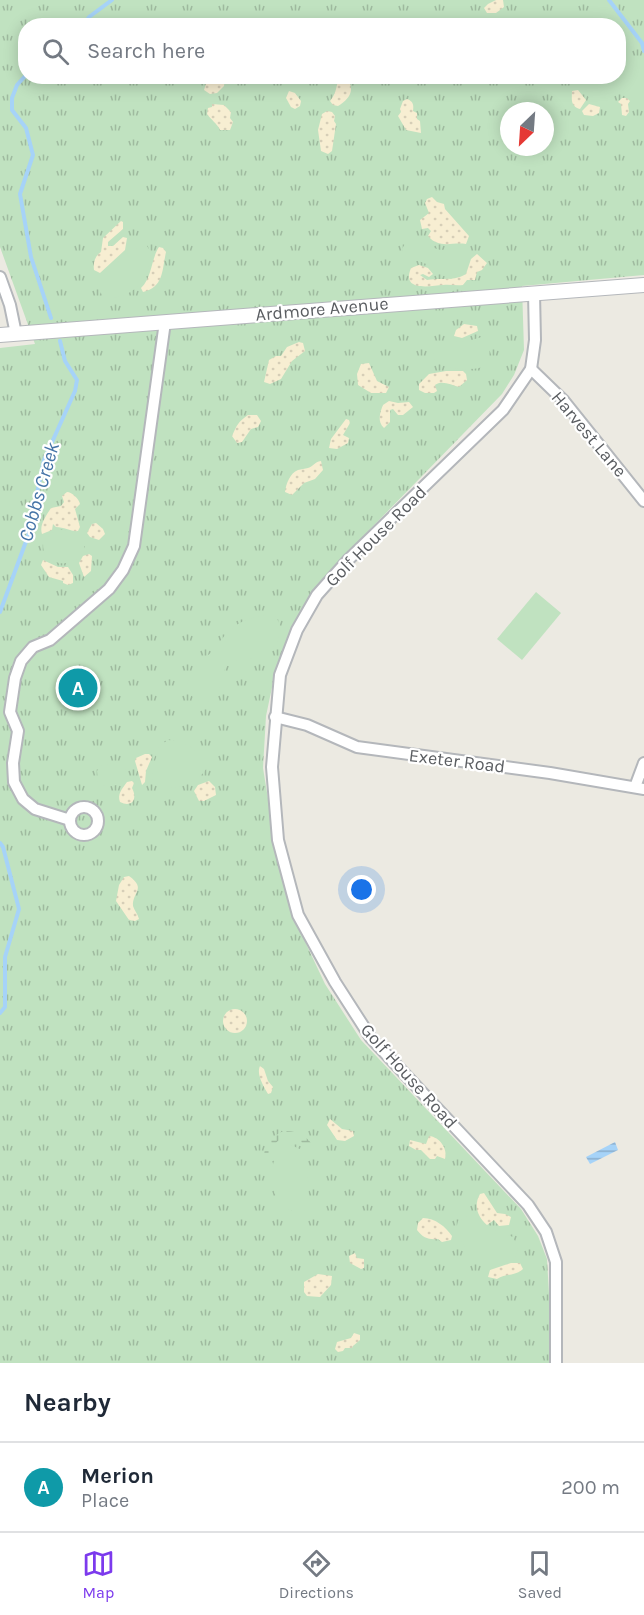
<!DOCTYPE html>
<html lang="en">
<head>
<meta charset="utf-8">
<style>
	:root { --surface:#fff; --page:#f2f2f3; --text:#1f2937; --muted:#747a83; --line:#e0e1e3; --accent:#7c3aed }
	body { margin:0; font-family:Karla,sans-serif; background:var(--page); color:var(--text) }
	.compass { position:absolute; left:500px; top:102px; width:54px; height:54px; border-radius:50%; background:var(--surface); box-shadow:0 3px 15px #0003; rotate:205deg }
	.you { position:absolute; left:362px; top:890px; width:21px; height:21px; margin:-15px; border:4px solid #fff; border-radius:50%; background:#1a73e8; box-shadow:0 0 0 9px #1a73e833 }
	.badge { display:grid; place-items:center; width:39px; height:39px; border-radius:50%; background:var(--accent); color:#fff; font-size:20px; font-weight:700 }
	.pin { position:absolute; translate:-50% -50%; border:3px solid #fff; box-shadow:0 2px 6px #0006 }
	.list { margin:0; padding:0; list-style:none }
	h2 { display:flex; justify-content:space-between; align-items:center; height:78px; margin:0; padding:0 24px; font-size:26px }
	h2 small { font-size:20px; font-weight:400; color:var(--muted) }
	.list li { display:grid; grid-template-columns:39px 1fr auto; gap:18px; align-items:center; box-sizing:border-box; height:90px; padding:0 24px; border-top:2px solid var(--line) }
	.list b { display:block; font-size:22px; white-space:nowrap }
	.list p { margin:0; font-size:20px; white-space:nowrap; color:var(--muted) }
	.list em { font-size:20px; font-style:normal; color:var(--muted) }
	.icon { flex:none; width:33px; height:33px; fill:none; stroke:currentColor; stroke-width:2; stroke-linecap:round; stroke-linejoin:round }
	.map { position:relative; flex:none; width:644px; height:1363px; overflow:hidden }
	.search { position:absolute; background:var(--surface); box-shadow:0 3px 15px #0003; left:18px; right:18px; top:18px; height:66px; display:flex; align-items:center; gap:15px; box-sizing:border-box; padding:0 21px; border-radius:24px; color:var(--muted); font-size:22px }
	.sheet { height:168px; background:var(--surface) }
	nav { display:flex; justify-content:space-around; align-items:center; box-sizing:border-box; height:84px; border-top:2px solid var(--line); background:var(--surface); font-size:16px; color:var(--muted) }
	nav a { display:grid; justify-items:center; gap:3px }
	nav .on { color:var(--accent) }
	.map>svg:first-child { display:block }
	.grass { fill:url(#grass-tufts); fill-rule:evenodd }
	.wetland { fill:url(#wetland-marsh) }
	.sand { fill:url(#sand-dots) }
	.park { fill:#c0e2c0 }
	.water { fill:url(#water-rules) }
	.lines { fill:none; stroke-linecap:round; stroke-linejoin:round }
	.stream { stroke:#a6d3f8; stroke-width:4 }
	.minor-casing { stroke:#b4b7bb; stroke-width:14 }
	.tertiary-casing { stroke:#b4b7bb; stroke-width:16 }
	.minor { stroke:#fff; stroke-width:10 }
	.tertiary { stroke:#fff; stroke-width:14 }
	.labels { text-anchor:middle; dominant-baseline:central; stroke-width:4.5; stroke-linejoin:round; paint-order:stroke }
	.street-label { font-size:18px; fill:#5a5d61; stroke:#fff }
	.water-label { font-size:20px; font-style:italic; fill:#4574a7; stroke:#fff }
</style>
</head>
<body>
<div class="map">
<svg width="644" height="1363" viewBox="0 0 644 1363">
	<defs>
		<pattern id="grass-tufts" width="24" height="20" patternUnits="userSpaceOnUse" patternTransform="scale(1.5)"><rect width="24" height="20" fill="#c0e2c0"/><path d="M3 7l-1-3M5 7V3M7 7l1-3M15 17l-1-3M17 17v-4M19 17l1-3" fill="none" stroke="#9fba9f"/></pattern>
		<pattern id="wetland-marsh" width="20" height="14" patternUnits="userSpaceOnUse" patternTransform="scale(1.5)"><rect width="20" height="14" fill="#c0e2c0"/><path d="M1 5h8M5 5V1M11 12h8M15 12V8" fill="none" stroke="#9fba9f"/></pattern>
		<pattern id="sand-dots" width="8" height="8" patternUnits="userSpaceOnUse" patternTransform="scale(1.5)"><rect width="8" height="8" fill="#f7eed2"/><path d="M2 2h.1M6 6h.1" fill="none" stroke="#d6ceb7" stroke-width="1.8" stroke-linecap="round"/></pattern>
		<pattern id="water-rules" width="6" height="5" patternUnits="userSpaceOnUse" patternTransform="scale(1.5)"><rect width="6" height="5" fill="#a6d3f8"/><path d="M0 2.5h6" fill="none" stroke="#8aaecc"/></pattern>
	</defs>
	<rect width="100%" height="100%" fill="#eceae2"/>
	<path class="grass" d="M0,0h644v275l-122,11 2,64 -10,25 -12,19 -158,162 -31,36 -21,36 -17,45 -9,43 -3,52 12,74 17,72 33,70 36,56 160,169 17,27 9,23 6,104h-553v-1015l35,-4 -35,-97zM26,26h592v50h-592zM509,111h36v36h-36z"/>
	<path class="wetland" d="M284,1131c13,-1 26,6 30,18 -14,-6 -34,-24 -43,4 -1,4 -1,9 -2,14 -12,-14 1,-31 15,-36z"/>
	<g class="sand">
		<polygon points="496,0 503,0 504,7 496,13 487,13 484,8 488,4"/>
		<polygon points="208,77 225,77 224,86 217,93 210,94 204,90"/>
		<path d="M340,77h6c10,12 4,22 -8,29l-5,-1 -3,-4c8,-10 5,-15 10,-24z"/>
		<path d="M578,90l8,10 -6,9c-10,-3 -8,-10 -8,-18z"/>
		<polygon points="289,91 295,93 301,101 300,106 295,109 291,107 286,98"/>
		<polygon points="622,98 627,98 630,101 628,104 629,112 626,116 622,115 621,104 618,102"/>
		<path d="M407,99c6,2 7,6 6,12l4,2v6l3,2 1,12 -15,-3 -8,-14 3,-4 -1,-3 3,-8z"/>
		<path d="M212,104l12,1 7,7 -1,6 3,4 -3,8h-10c-3,-7 -9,-10 -13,-16l1,-6 4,-1z"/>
		<polygon points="589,104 600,107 599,113 593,116 584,115 582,111"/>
		<polygon points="327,111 332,112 335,116 334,121 336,124 332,151 328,154 321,151 318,130 322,114"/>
		<path d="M432,197l5,5 7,2 1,5 24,27 -3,8c-15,-2 -27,5 -38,-8l3,-5 -3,-3 -6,1 -2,-9 9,-7 -4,-10 2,-4z"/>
		<path d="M121,221l2,1v7l-15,13v4h5l10,-9 4,1 -2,12 -25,23 -6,-3c-1,-8 1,-14 7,-18l2,-14z"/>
		<path d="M159,247l4,1 3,4c-4,18 -2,35 -23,40l-2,-4c11,-10 10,-29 18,-41z"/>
		<path d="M477,254l10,9 -5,7 -5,2 -2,8h-8l-4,5c-7,1 -13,-1 -20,0 -13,1 -42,7 -32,-17l8,-3 9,3 5,6 -4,3 -6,-3 -3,1 7,5c14,-3 26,2 39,-6l5,-15z"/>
		<polygon points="464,324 477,326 478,331 462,338 454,336 456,330"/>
		<polygon points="299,342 303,343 305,351 292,361 281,379 270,384 264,382 269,360 276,356 281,356 287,347"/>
		<polygon points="369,363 377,381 389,387 386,393 371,393 358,385 357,374 361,364"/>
		<path d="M446,371h17l3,3 1,6 -8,7c-8,-2 -17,-7 -24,-2l2,6 -3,2h-9l-6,-3v-6l10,-10z"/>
		<path d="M389,401l9,2 11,-1 4,5 -10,8h-5l-5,-6 -3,1v12l-6,6c-7,-6 -4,-16 -1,-23z"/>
		<path d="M248,415h9l4,6 -3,6 -7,2 -9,13 -5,1 -5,-7c5,-11 6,-14 16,-21z"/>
		<polygon points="346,419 349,420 350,423 343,435 349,438 348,443 337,449 329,448 331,439"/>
		<path d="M321,461l2,9 -8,9 -11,4 -12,12 -7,-3c1,-8 5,-19 13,-22 3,-1 7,-1 10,-2 6,-2 6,-6 13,-7z"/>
		<path d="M67,492c5,0 12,7 13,12l-5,5 5,18 -2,4c-6,1 -14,-4 -22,-4l-3,-3 -1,6 -10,4c-3,-9 4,-18 9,-26l10,-2 3,-4 -2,-6z"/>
		<polygon points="96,523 103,529 105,534 99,540 90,537 87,533 92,524"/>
		<polygon points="89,554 92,556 91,571 84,577 79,563 83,556"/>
		<polygon points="43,560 58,567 68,567 73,575 73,583 68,585 63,583 63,581 49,577 41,565"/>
		<polygon points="145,754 149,754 152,757 146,771 145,782 142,785 135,761 136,758"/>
		<path d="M132,781l2,2 -2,5c6,11 0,20 -12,14 -3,-8 2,-13 7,-20z"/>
		<polygon points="209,781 215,787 216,795 204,801 199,801 194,791 198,785"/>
		<path d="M129,876c18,13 3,16 4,30 1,4 5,8 6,13l-4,2 -6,-1 -13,-19 3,-16 5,-8z"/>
		<circle cx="235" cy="1021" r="12"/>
		<path d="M260,1066l4,3 4,12 5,6 -2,6 -3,1c-4,-7 -12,-20 -8,-28z"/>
		<polygon points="330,1119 342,1129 353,1131 354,1136 345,1141 337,1140 327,1125"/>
		<path d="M429,1136c11,1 19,13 16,23l-8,-3 -2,3h-5l-9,-9h-5l-7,-4 1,-6 16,4z"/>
		<path d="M484,1193l13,20 8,1 6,3 -2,8 -10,1 -5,-6 -7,5c-9,-8 -14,-19 -7,-31z"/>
		<path d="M423,1218c12,0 23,9 29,18l-1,4 -9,2 -4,-3c-9,1 -15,-1 -21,-9l1,-7z"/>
		<polygon points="355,1253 357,1258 364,1259 364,1268 361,1269 350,1263 349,1256"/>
		<path d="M511,1263h9l3,6c-9,8 -18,4 -26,10l-9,-2 2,-7z"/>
		<polygon points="318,1274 332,1276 331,1285 320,1297 307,1296 304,1292 304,1282"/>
		<polygon points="354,1333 360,1335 360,1340 353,1346 352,1348 345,1348 343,1351 338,1352 335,1349 337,1342 351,1338"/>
	</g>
	<g class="park">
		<path d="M619,67c9,0 18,1 25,7v17l-4,3c-7,0 -15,-3 -21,-1 -5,2 -3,3 -8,6 -12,7 -24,2 -27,-11l5,-11 29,-1z"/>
		<path d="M414,239c9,2 15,7 23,10 8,3 17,-3 25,0 8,12 1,24 -11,30 -10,-3 -14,-10 -23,-14 -8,-5 -16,-4 -24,-10l-2,-6 5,-9z"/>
		<path d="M147,246l4,6c1,25 -23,54 -49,43l-4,-7c4,-10 29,-37 39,-40 4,-2 6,-2 10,-2z"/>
		<path d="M482,337c10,8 10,22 1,30 -15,4 -36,3 -48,-6l-2,-9 13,-12 18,2z"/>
		<path d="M57,530c9,-1 21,3 27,10v12c-13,20 -47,12 -40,-13z"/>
		<polygon points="536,592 561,613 522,660 497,639"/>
		<path d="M270,615l6,2c5,8 6,14 2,23 -14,29 -35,12 -49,24 -12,11 -6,30 -16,38 -30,0 -32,-20 -14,-39 4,-5 10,-8 14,-12 10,-12 11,-18 25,-27 11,-6 20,-8 32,-9z"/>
		<path d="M168,740c18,1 34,11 38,29 -8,15 -44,29 -54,9 -1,-2 6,-28 7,-32z"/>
		<path d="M118,762l7,4c4,17 -13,26 -27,16l-1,-11 3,-5z"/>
		<path d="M291,1145l11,5 5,11 2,39 -2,8 -5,4c-37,3 -40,-62 -11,-67z"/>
		<path d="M467,1216l8,1 15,11 23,9 5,11 -3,9c-11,8 -30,13 -42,3 -5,-4 -7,-11 -10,-16 -4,-8 -8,-14 -5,-23z"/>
	</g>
	<polygon class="water" points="615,1142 618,1150 590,1164 586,1157"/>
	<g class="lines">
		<g class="stream">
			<polyline points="609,0 642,43 644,51"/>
			<polyline points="83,26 89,17 112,0"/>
			<polyline points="26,75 17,85 12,98 12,110 26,128 33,155 20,194 31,257 51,318"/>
			<polyline points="0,612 28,536 44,460 75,391 77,380 65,361 60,341"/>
			<polyline points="0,843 3,847 19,909 5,957 5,1007 0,1013"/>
		</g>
		<g class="minor-casing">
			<g id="minor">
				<polyline points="0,277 10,305 16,334"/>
				<polyline points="534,293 535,340 531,369 503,410 349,559 317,595 297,630 280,675 272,767 278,840 298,915 335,982 371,1038 528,1205 546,1232 556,1262 556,1363"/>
				<polyline points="531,369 563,400 644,501"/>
				<polyline points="275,717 307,725 357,747 550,773 644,789"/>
				<polyline points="635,787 644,763"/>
				<circle cx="84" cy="821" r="14"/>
				<polyline points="70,820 35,809 23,799 14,782 13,763 18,731 10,712 15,678 21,661 33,647 50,640 109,589 123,570 134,546 165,322"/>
			</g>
		</g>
		<g class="tertiary-casing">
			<polyline id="tertiary" points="0,335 644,285"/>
		</g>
		<use href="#minor" class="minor"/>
		<use href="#tertiary" class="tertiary"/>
	</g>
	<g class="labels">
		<g class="street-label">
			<text transform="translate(322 309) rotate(-5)">Ardmore Avenue</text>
			<text transform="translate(589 434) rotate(50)">Harvest Lane</text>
			<text transform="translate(376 536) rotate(-45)">Golf House Road</text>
			<text transform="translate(457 761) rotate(7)">Exeter Road</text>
			<text transform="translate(409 1076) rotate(48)">Golf House Road</text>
		</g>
		<g class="water-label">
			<text transform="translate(39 492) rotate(-74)">Cobbs Creek</text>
		</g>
	</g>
</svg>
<svg class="compass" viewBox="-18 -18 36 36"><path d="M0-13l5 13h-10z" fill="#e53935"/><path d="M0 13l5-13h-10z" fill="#747a83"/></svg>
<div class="you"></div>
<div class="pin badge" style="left:78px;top:688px;background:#0f9aa8">A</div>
<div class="search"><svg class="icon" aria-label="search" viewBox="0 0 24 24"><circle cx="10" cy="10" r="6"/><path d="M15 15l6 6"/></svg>Search here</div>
</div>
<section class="sheet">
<h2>Nearby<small></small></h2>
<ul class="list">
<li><span class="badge" style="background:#0f9aa8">A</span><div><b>Merion</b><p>Place</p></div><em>200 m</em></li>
</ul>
</section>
<nav>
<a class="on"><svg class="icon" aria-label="map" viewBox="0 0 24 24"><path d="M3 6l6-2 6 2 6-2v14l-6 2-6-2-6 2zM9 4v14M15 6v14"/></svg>Map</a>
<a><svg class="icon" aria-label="directions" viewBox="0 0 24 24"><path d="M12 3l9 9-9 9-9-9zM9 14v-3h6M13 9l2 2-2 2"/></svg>Directions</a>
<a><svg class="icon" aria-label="saved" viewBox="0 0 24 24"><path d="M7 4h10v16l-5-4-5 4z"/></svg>Saved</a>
</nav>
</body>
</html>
